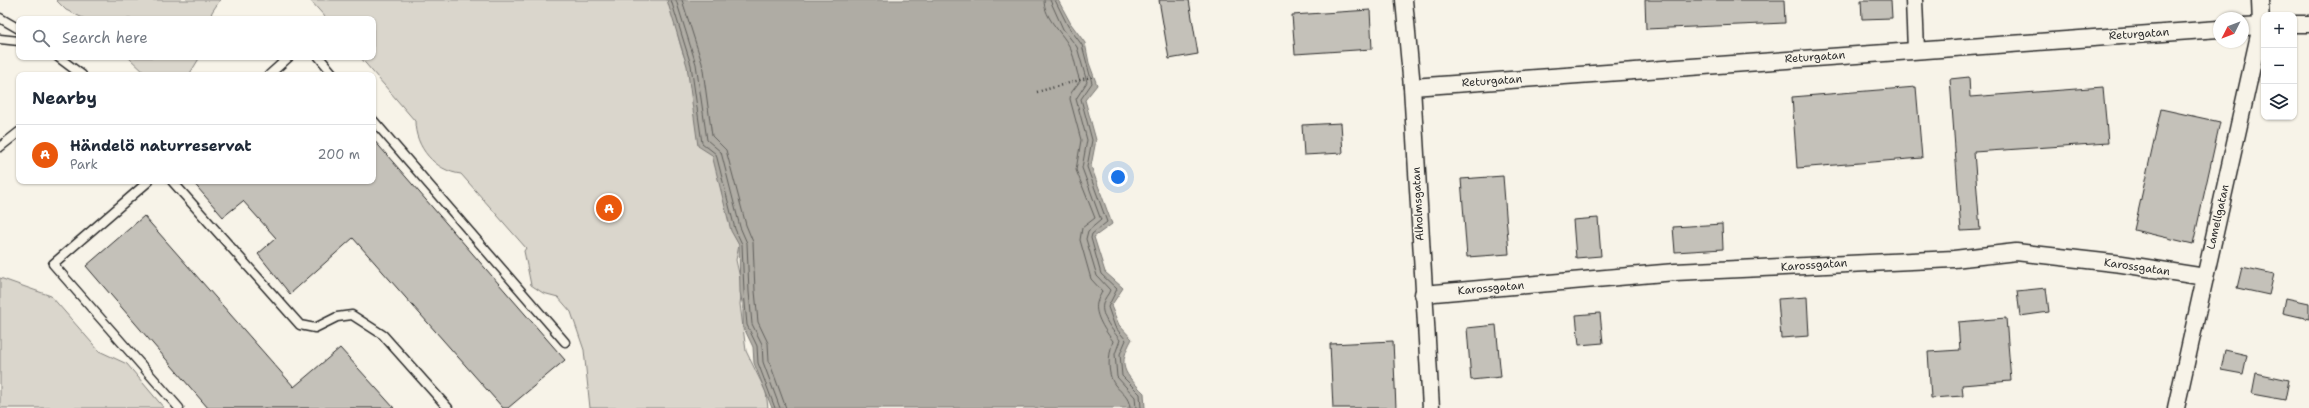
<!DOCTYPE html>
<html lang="en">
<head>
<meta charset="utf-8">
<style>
	:root { --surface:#fff; --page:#f2f2f3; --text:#1f2937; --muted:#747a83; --line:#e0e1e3; --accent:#ea580c }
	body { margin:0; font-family:"Shantell Sans",sans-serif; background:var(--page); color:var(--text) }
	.controls { position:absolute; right:12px; top:12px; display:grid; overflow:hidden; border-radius:8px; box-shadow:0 1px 3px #0004 }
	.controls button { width:36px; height:36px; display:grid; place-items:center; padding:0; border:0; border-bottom:1px solid var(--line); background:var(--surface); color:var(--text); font:20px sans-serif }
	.compass { position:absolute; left:2213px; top:12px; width:36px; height:36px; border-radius:50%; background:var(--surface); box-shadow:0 1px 3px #0004; rotate:228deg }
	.you { position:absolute; left:1118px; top:177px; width:14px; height:14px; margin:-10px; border:3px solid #fff; border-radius:50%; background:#1a73e8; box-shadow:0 0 0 6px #1a73e833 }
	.badge { display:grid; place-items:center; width:26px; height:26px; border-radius:50%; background:var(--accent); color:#fff; font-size:13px; font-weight:700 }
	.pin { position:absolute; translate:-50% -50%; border:2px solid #fff; box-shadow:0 1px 4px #0006 }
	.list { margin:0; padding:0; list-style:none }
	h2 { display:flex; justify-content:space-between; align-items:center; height:52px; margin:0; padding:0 16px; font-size:17px }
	h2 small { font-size:13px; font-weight:400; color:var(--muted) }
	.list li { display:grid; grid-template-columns:26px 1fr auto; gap:12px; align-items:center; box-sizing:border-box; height:60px; padding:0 16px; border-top:1px solid var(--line) }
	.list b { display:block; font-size:15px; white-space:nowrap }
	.list p { margin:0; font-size:13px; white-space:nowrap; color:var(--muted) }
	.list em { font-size:13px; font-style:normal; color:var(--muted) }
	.icon { flex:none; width:22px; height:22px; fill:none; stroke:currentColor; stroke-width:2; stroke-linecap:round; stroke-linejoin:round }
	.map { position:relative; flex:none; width:2309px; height:408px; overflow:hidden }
	.search { position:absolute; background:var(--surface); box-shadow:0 1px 3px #0004; left:16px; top:16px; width:360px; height:44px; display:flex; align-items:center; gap:10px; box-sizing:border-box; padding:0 14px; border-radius:8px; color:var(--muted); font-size:15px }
	.panel { position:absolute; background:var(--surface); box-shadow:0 1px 3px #0004; left:16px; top:72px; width:360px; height:112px; border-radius:8px }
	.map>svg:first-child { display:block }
	.green { fill:#dad6cc; stroke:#82807c }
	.water { fill:#afaca4; stroke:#7a7874 }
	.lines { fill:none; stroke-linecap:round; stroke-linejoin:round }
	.shore { stroke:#605f5b; stroke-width:1 }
	.building { fill:#c4c1b9; stroke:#2b2b2b }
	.service-casing { stroke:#2b2b2b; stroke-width:11 }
	.minor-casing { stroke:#2b2b2b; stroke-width:19 }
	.path { stroke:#2b2b2b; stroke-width:2.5; stroke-dasharray:1 3; stroke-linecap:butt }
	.service { stroke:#f7f3e8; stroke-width:8 }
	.minor { stroke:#f7f3e8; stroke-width:16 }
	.labels { text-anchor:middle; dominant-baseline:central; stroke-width:3; stroke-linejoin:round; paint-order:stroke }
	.street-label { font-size:11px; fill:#2b2b2b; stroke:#f7f3e8 }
</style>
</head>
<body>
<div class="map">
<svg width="2309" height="408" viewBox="0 0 2309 408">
	<rect width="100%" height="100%" fill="#f7f3e8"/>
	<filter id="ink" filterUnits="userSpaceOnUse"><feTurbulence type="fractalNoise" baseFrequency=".025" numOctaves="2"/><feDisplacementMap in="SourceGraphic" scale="8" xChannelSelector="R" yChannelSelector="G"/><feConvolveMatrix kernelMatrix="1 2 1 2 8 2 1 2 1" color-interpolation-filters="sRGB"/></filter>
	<g filter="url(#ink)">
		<g class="green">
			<polygon points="56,0 220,0 212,12 210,19 85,19 66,10"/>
			<path d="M310,0h360c7,24 8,51 22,72l41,161 6,12 -3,15 6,27 -2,17 6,47 20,41 2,16h-178l-6,-58 -13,-38 -13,-15 -15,-4 -12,-8 -7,-34 2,-3 -65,-74c-26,-3 -46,-27 -46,-53l-55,-64h13v-38h-46z"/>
			<polygon points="128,57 200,57 189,75 147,75"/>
			<polygon points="0,278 51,296 99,351 127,364 164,408 0,408"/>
		</g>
		<path class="water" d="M667,0h391l13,24 14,19 4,20 8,22 -12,15 11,40 -5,26 21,58 -18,13 11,35 18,16 -12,18 8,19 13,14c-15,27 -8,34 12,54l1,15h-373l-18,-45 -1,-16 -10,-21v-19l-3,-15 -1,-47 -8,-14 -19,-76 -14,-9 -11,-80z"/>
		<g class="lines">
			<g class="shore">
				<polyline points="671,0 691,65 702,143 716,154 735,229 742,244 744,292 747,325 757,346 758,363 775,408"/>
				<polyline points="676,0 696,64 707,140 721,152 740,227 747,243 749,292 752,324 762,344 763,362 780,408"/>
				<polyline points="682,0 702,63 712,136 726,150 746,225 753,242 755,291 758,322 768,343 769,361 786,408"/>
				<path d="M1044,0c0,20 20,33 27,50 4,9 5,21 9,31l-9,12 -1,6 11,41 -5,30 19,48 -13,10 -2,12 11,39 11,12c-1,4 -4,7 -5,12 -3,12 9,29 16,38 -4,12 -7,32 2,44 7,9 14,11 15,23"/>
				<path d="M1050,0l13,29 14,18 10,35 -11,17 11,41 -5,28 19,52 -13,11 -2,8 11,37 13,14c-1,4 -6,8 -7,14 -3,12 11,28 17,36l-5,14 2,23 18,20 1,11"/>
				<polyline points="1055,0 1068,26 1082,45 1092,83 1081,99 1092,140 1087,167 1107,222 1092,234 1091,238 1101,274 1117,289 1108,307 1115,327 1126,340 1120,354 1122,376 1140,394 1141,408"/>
			</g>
		</g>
		<g class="building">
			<polygon points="1159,0 1189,0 1198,54 1169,59"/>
			<polygon points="1645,0 1784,0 1785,23 1646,29"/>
			<polygon points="1861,0 1891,0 1892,18 1862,19"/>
			<polygon points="1370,10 1372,49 1295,54 1292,15"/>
			<polygon points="1969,77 1970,97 2103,87 2108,143 1974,152 1980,230 1961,231 1950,79"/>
			<polygon points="1916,87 1922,158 1797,168 1792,97"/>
			<polygon points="2161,109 2220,122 2193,244 2134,230"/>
			<polygon points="1341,123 1343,153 1304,155 1302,125"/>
			<polygon points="373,139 565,360 508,408 503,408 353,238 290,294 258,254 276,238 243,201 223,217 192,181 373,181"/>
			<polygon points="1503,176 1509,254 1467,257 1461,179"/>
			<polygon points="144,216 294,387 340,348 394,408 208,408 86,266"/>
			<polygon points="1598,218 1601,256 1576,258 1573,220"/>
			<polygon points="1722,224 1723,249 1675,252 1673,227"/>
			<polygon points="2242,267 2274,274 2269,295 2237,288"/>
			<polygon points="2046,288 2049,312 2020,316 2017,291"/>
			<polygon points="1807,297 1809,336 1781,338 1778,299"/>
			<polygon points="2286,298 2309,303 2309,319 2283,313"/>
			<polygon points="1600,313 1603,343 1579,345 1576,315"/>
			<polygon points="2006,318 2011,381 1962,385 1963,396 1931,398 1928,352 1960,350 1958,322"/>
			<polygon points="1496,325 1501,377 1471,380 1467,328"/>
			<polygon points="1393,341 1396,408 1333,408 1330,344"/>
			<polygon points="2225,350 2247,355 2243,374 2221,370"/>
			<polygon points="2256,373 2289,380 2285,400 2252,394"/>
		</g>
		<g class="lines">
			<g class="service-casing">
				<g id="service">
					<polyline points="0,18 19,29"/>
					<polyline points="0,39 19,41"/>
					<polyline points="58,57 82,75"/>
					<polyline points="319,57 334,75"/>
					<polyline points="269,75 289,57"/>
					<polyline points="373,120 565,342"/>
					<polyline points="0,147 19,132"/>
					<polyline points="149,181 53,264 179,408"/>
					<polyline points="172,181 300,325 315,328 337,317 352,315 383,335 448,408"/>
				</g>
			</g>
			<g class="minor-casing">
				<g id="minor">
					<polyline points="1404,0 1412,87 1431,408"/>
					<polyline points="1914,0 1916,50"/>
					<polyline points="2294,24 2309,24"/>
					<polyline points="2243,27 2264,26"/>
					<polyline points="1412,87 2219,29"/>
					<polyline points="1423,294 1675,272 1954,259 2016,252 2122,264 2205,277"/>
					<polyline points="2176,408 2261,26 2260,0"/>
				</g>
			</g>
			<polyline class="path" points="1037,92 1094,76"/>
			<use href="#service" class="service"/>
			<use href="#minor" class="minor"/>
		</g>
	</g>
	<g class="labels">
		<g class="street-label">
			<text transform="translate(2139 34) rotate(-4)">Returgatan</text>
			<text transform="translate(1815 57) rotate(-4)">Returgatan</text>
			<text transform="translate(1492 81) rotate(-4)">Returgatan</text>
			<text transform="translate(1418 204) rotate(-93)">Alholmsgatan</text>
			<text transform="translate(2218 217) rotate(-77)">Lamellgatan</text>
			<text transform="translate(1814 265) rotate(-4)">Karossgatan</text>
			<text transform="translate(2137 267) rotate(8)">Karossgatan</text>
			<text transform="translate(1491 288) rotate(-5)">Karossgatan</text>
		</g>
	</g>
</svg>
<div class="controls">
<button>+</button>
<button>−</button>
<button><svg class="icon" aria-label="layers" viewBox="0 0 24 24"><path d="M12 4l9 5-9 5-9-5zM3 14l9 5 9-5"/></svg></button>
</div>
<svg class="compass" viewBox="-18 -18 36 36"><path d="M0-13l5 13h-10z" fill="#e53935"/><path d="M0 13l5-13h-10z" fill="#747a83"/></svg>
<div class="you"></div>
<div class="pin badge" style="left:609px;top:208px">A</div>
<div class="search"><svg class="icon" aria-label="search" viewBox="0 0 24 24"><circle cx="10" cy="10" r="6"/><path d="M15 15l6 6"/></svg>Search here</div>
<section class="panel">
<h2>Nearby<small></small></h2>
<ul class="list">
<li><span class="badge">A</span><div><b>Händelö naturreservat</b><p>Park</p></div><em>200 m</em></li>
</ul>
</section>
</div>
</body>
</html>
